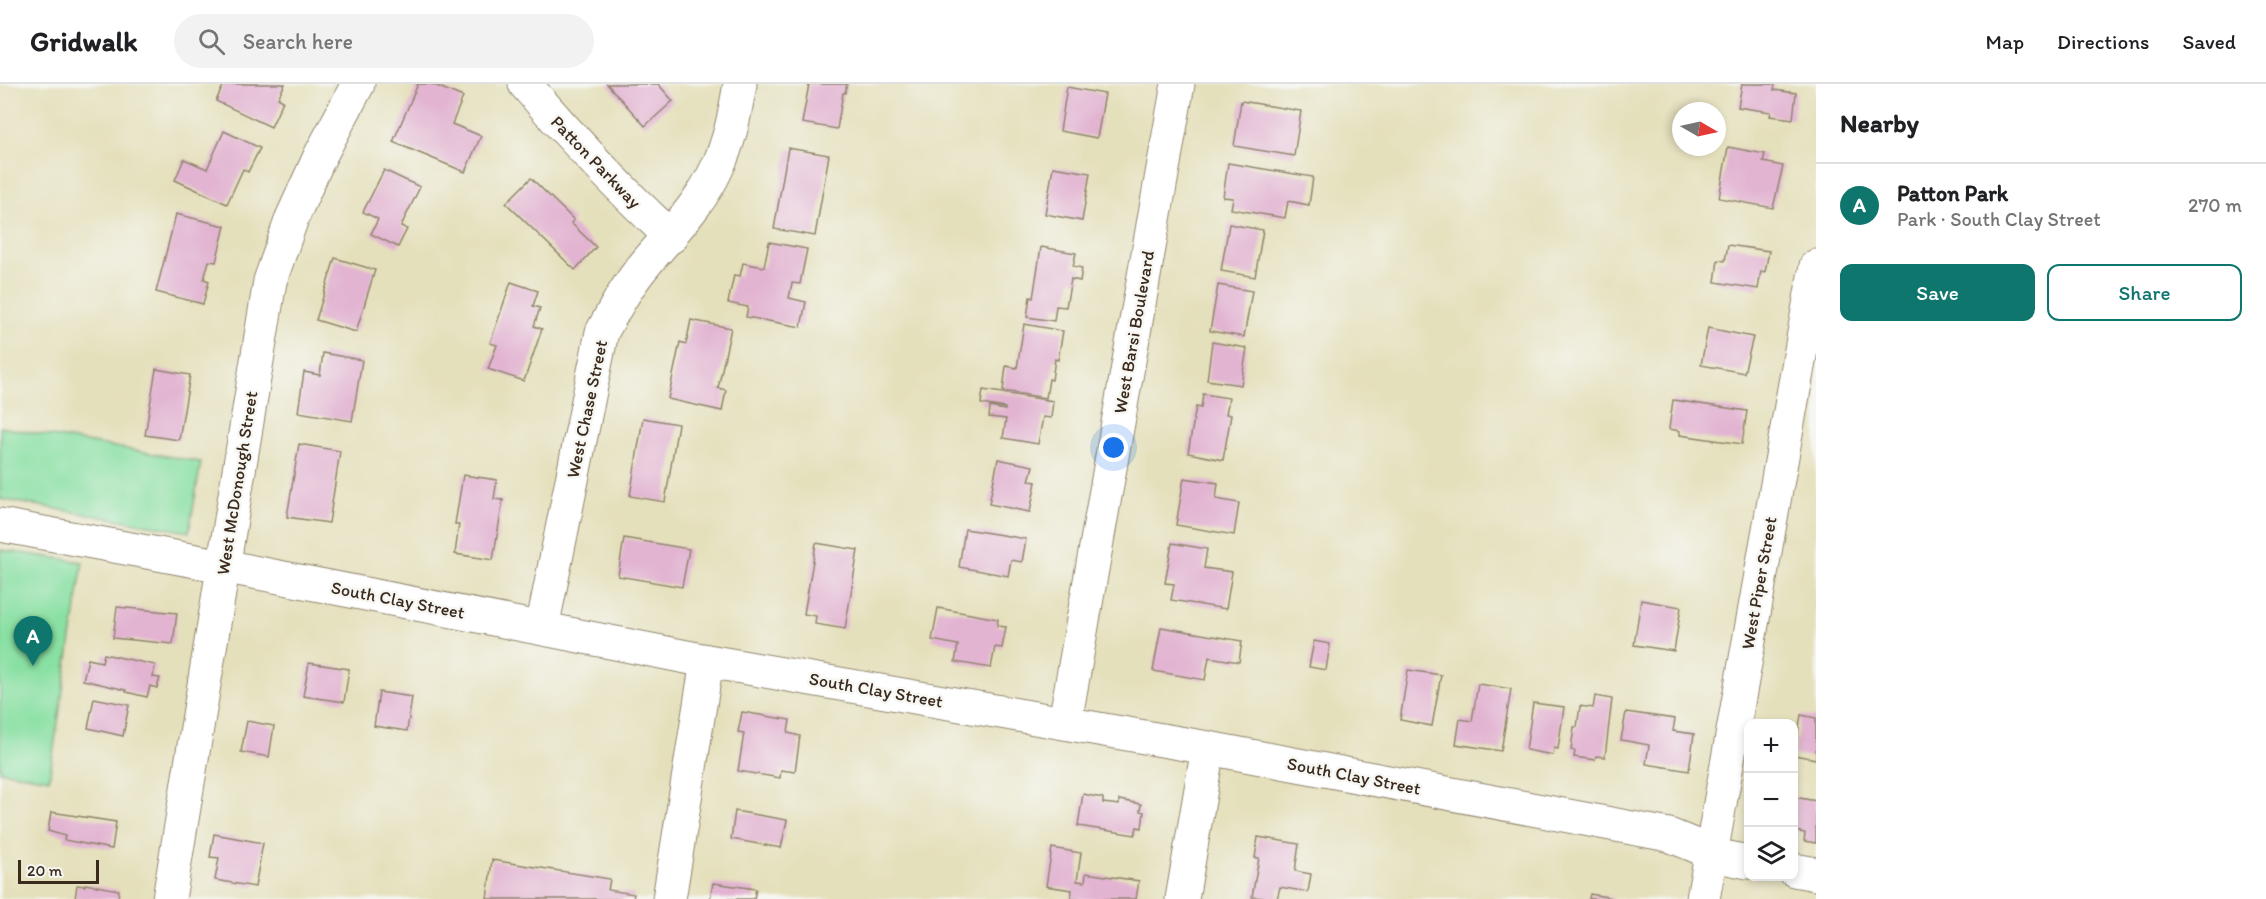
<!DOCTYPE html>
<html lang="en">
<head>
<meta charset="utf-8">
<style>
	:root { --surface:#fff; --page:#f2f2f2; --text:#202124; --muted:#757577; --line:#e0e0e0; --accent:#0f766e }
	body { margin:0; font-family:Itim,sans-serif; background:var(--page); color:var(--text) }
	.controls { position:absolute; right:18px; bottom:18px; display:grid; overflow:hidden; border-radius:12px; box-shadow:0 3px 9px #0003 }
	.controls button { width:54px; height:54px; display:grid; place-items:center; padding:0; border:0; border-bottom:2px solid var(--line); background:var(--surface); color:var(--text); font:30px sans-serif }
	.compass { position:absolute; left:1672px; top:18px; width:54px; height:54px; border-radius:50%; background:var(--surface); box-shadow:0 3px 9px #0003; rotate:99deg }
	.scale { position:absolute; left:18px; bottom:15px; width:81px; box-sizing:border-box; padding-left:6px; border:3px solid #3b2a1e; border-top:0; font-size:16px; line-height:21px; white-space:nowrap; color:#3b2a1e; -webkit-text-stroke:4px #f6f6f2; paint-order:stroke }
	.you { position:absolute; left:1114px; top:364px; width:21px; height:21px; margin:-15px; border:4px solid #fff; border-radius:50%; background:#1a73e8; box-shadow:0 0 0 9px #1a73e833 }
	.badge { display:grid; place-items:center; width:39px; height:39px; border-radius:50%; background:var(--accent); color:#fff; font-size:20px; font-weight:700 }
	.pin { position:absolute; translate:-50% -50px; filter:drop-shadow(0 2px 3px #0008) }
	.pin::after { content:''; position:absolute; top:32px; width:21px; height:18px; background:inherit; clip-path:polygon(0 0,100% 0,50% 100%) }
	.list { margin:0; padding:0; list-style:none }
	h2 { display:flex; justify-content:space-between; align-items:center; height:78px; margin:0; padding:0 24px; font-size:26px }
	h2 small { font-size:20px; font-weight:400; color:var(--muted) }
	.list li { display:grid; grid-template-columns:39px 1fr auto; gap:18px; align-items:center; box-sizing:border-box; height:84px; padding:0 24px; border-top:2px solid var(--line) }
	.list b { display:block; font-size:22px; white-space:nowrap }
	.list p { margin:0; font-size:20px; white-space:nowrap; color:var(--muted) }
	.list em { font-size:20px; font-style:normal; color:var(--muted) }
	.actions { display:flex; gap:12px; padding:18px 24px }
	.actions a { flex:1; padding:14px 0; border:2px solid var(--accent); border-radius:12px; text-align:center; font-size:21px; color:var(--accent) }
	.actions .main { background:var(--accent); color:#fff }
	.icon { flex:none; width:33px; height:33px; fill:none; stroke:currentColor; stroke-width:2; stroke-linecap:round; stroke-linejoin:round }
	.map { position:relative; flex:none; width:1816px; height:815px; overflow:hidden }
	header { display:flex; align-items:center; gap:36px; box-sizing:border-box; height:84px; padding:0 30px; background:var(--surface); border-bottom:2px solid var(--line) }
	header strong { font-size:28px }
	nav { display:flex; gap:33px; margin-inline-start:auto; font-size:21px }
	.search { width:420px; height:54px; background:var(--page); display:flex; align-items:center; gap:15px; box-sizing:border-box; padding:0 21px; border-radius:33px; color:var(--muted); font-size:22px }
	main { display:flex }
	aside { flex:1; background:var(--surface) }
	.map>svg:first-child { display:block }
	.green { fill:#89e0a3; stroke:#628560; stroke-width:1.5 }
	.building { fill:#e2b4d1 }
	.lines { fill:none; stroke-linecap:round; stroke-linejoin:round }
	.minor-casing { stroke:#90856d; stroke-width:35 }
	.minor { stroke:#fff; stroke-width:33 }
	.labels { text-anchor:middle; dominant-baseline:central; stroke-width:5; stroke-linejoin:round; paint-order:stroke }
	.street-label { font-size:18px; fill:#3b2a1e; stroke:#f6f6f2 }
</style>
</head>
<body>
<header>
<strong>Gridwalk</strong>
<div class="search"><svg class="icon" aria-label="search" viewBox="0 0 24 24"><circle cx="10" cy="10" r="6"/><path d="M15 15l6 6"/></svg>Search here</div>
<nav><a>Map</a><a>Directions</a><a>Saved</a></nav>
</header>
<main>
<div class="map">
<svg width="1816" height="815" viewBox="0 0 1816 815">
	<rect width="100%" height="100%" fill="#f6f6f2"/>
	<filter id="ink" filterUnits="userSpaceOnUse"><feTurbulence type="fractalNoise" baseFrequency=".0167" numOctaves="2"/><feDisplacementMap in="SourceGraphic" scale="12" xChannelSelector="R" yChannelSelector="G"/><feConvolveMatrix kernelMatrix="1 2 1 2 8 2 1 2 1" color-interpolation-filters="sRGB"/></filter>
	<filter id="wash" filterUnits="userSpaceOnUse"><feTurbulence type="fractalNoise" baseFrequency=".008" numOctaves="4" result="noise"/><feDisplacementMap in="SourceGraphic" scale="24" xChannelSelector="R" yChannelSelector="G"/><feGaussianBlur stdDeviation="1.35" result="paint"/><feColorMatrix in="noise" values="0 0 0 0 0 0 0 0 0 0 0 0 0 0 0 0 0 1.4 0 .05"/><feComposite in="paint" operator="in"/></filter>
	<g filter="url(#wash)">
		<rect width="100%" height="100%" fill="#e5e0bc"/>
		<g class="green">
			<polygon points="0,343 201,378 189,448 0,415"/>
			<polygon points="0,466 83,478 49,695 0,687"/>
		</g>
		<g id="blocks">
			<g class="building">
				<polygon points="224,0 285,0 278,14 283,17 271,43 216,17"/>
				<polygon points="418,0 432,0 463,13 452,40 481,52 465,88 393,58"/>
				<polygon points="607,0 658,0 673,17 645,42"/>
				<polygon points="809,0 847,0 845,9 843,9 837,45 802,39"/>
				<polygon points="1742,0 1775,0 1774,6 1796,9 1793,35 1770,32 1771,28 1738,23"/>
				<polygon points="1067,3 1105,10 1097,54 1060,47"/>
				<polygon points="1241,17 1301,27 1294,72 1234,62"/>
				<polygon points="224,47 260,64 248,88 243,85 227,120 175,96 184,75 207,85"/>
				<polygon points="1728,63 1765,70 1763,78 1783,82 1773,124 1719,114"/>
				<polygon points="788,64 829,71 815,152 774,145"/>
				<polygon points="1228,79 1313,93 1309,121 1288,117 1285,134 1231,125 1233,114 1223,113"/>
				<polygon points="1053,83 1090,89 1082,137 1045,130"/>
				<polygon points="384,86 420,103 401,142 407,145 398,163 371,150 378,135 363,128"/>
				<polygon points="531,94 574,136 571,139 596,163 575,186 506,119"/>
				<polygon points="176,130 225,142 216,178 209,177 204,195 209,197 203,220 156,208"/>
				<polygon points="1229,140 1263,146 1255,193 1221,187"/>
				<polygon points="769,158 807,165 800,200 792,199 789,214 806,218 801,243 746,233 748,223 728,219 734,191 740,192 743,179 764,183"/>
				<polygon points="1728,161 1769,167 1765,188 1761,187 1758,205 1715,198 1718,176 1725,177"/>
				<polygon points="1041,163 1076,169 1073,182 1082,184 1080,197 1071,195 1066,223 1056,222 1054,237 1027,233 1030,213 1033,214"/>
				<polygon points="335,174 375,186 356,248 316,236"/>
				<polygon points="511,198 538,207 533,222 540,224 534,242 542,245 524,297 488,285 497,261 490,259"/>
				<polygon points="1218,201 1252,207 1244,253 1210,247"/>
				<polygon points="691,236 731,244 718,304 726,306 722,327 668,315 680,258 686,260"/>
				<polygon points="1024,240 1063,247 1058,276 1055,275 1052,296 1049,295 1046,314 1003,307 1006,282 1017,284"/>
				<polygon points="1708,244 1753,253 1744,289 1701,281"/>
				<polygon points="1212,258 1247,264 1241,301 1207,296"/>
				<polygon points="323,269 362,276 352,337 298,328 304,288 320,291"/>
				<polygon points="156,285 190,291 179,356 145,351"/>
				<polygon points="983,306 1053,317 1051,334 1043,333 1038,360 1003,354 1006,335 989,333 990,323 1005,326 1005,324 981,320"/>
				<polygon points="1203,310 1229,314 1226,330 1231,331 1223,376 1188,369 1196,323 1201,324"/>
				<polygon points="1673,316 1747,327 1742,360 1680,351 1680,347 1669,345"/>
				<polygon points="643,334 678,340 665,418 630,412"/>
				<polygon points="299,360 340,367 329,439 287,433"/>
				<polygon points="998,375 1033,382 1029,397 1036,398 1030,428 989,420"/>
				<polygon points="463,391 497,396 494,415 503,416 493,476 455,470 459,440 455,440"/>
				<polygon points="1184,394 1218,399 1216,415 1239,419 1234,451 1176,441"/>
				<polygon points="965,445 1026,455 1022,478 1011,476 1008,492 959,483"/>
				<polygon points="624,454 689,465 682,503 618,492"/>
				<polygon points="816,459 858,466 845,545 815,540 816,532 804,530"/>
				<polygon points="1172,459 1207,465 1204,484 1232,488 1226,525 1171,516 1174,500 1165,499"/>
				<polygon points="1641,516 1681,523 1674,567 1634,561"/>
				<polygon points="117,523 177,529 173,560 113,554"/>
				<polygon points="938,524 998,535 997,542 1006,543 1002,564 995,563 991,584 955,578 958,561 932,556"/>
				<polygon points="1161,543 1242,557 1239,578 1209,573 1205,596 1153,587"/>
				<polygon points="1314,557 1330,560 1326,586 1309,583"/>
				<polygon points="104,570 155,581 153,593 160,594 157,604 150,602 147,613 126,608 126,606 83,596 88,575 102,578"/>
				<polygon points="309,579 349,585 344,618 303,612"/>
				<polygon points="1408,586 1441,591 1432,642 1400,636"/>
				<polygon points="1478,600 1511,605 1501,667 1456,660 1460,635 1472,637"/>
				<polygon points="379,608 412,613 407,647 374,642"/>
				<polygon points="1595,612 1612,615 1605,673 1596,672 1595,676 1574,673 1575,667 1571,666 1574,643 1577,643 1580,622 1593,624"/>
				<polygon points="94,614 129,621 123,652 88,644"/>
				<polygon points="1533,619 1564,623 1558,665 1554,664 1553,671 1526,666"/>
				<polygon points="742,628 790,636 788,649 800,652 795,688 781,686 780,694 738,687 744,649 738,648"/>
				<polygon points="1626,628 1675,635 1673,647 1694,650 1689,687 1646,680 1649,661 1621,656"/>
				<polygon points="1801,631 1816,634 1816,675 1794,671"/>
				<polygon points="247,637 274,642 269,673 241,668"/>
				<polygon points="1083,710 1103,714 1103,719 1119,721 1119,716 1141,720 1140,727 1144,728 1142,744 1137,743 1135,751 1078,742"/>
				<polygon points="1794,713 1816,717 1816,759 1804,757 1805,749 1794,747"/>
				<polygon points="735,727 787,736 781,764 731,755"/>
				<polygon points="51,728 116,738 112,765 64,756 65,752 48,747"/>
				<polygon points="214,750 263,759 255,803 215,796 219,774 210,773"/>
				<polygon points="1258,753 1299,760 1295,787 1311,790 1308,808 1280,803 1277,815 1252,813 1259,774 1255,774"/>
				<polygon points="1052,764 1081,769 1077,797 1085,798 1086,789 1139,797 1136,815 1071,815 1072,806 1046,802"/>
				<polygon points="492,776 610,795 608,806 634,810 633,815 487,815"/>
				<polygon points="713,799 756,805 754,815 710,815"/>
				<polygon points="85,800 119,806 118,815 75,815 77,801 85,802"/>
				<polygon points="1590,810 1613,814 1612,815 1589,815"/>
			</g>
		</g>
	</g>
	<g filter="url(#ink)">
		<use href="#blocks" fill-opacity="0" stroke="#90856d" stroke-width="1.5"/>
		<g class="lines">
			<g class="minor-casing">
				<g id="minor">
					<path d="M525,0c46,54 94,104 146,153"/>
					<polyline points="0,441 223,482 707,577 1208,664 1669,751 1723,773 1748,778"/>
					<path d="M542,544l60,-296c13,-24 26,-48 44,-69 26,-31 54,-58 71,-95 13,-27 18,-55 23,-84"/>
					<polyline points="1065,638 1178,0"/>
					<polyline points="1794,786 1816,790"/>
					<polyline points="169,815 270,197 292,134 320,72 358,0"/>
					<polyline points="669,815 707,577"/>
					<polyline points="1182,815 1208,664"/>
					<polyline points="1703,815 1816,182"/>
				</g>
			</g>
			<use href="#minor" class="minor"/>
		</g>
	</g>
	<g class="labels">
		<g class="street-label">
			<text transform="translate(596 78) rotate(46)">Patton Parkway</text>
			<text transform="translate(1134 248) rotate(-80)">West Barsi Boulevard</text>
			<text transform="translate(587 325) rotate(-78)">West Chase Street</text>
			<text transform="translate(237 399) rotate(-81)">West McDonough Street</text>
			<text transform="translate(1759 499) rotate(-80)">West Piper Street</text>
			<text transform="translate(398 516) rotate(11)">South Clay Street</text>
			<text transform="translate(876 606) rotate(10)">South Clay Street</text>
			<text transform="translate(1354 692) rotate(11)">South Clay Street</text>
		</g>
	</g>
</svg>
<div class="controls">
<button>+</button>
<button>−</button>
<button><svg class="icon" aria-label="layers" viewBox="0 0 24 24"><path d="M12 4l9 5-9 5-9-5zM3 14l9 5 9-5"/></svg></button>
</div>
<svg class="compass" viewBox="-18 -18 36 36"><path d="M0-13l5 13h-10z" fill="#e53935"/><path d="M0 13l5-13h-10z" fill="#757577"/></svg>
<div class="scale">20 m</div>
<div class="you"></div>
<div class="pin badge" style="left:33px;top:582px">A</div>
</div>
<aside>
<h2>Nearby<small></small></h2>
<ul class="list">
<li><span class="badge">A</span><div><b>Patton Park</b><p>Park · South Clay Street</p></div><em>270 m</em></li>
</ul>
<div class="actions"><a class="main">Save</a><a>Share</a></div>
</aside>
</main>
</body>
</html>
